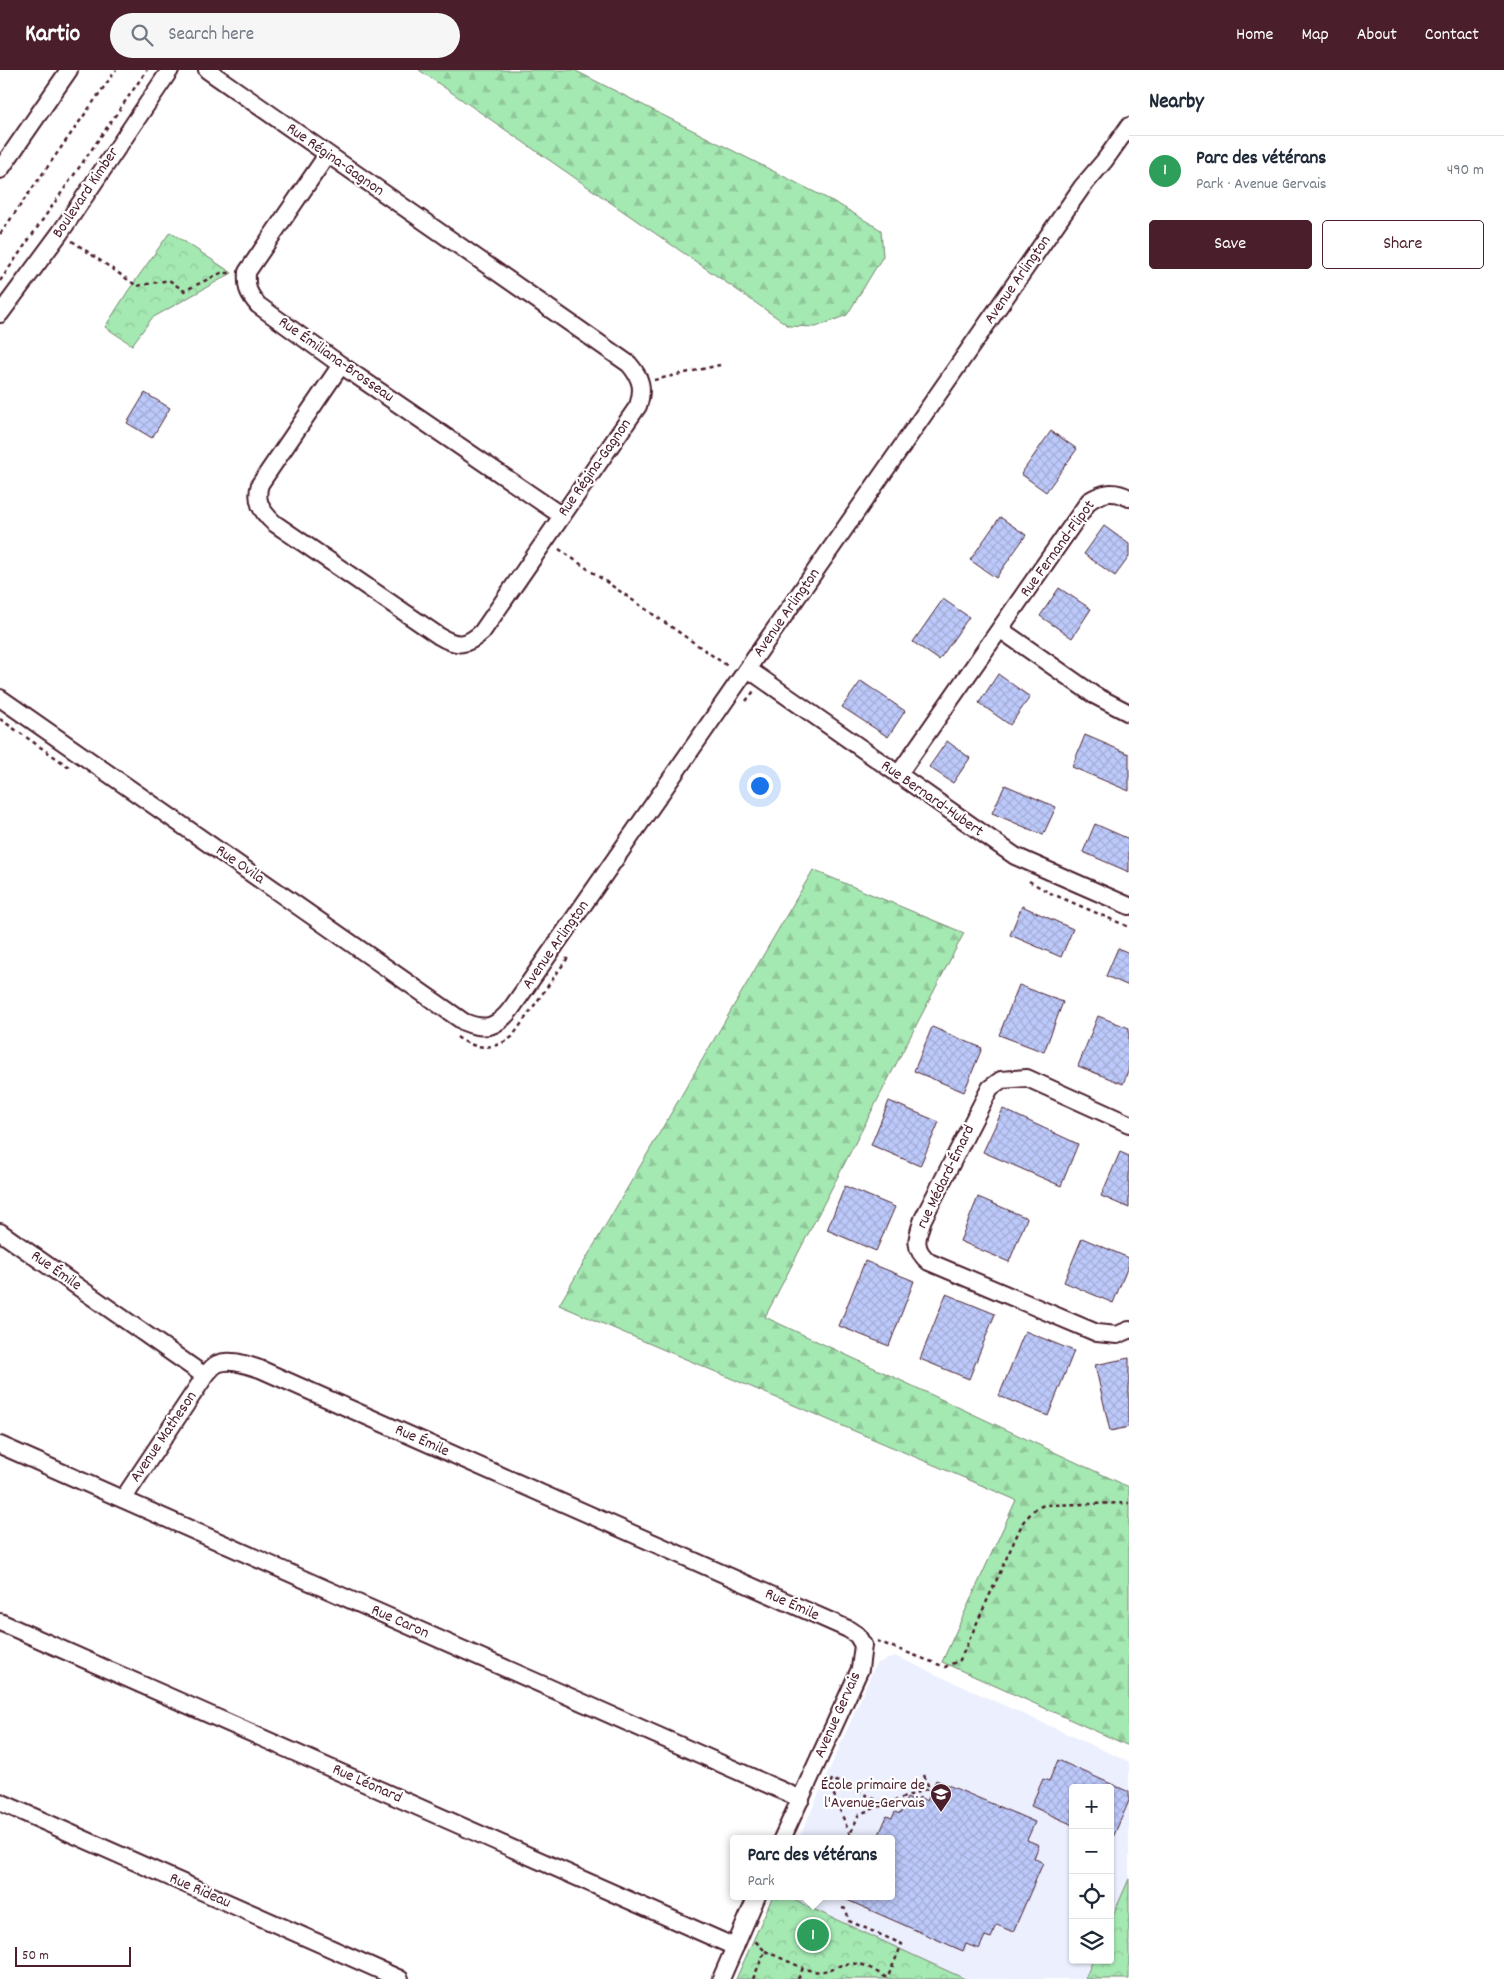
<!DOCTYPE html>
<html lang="en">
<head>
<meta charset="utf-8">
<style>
	:root { --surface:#fff; --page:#f6f6f7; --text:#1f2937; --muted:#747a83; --line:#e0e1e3; --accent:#4a1f2b }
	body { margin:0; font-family:Dekko,sans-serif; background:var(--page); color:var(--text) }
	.controls { position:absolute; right:15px; bottom:15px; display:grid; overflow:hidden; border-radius:5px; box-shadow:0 1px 4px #0004 }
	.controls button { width:45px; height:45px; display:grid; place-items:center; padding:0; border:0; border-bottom:1px solid var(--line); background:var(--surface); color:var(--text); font:25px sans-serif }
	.scale { position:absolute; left:15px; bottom:12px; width:116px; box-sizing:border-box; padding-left:5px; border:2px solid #4a1f2b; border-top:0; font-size:14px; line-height:18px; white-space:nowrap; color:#4a1f2b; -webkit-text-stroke:4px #fff; paint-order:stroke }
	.you { position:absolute; left:759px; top:715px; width:18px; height:18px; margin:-12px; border:4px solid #fff; border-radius:50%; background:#1a73e8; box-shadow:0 0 0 8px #1a73e833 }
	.badge { display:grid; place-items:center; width:32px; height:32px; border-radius:50%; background:var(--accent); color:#fff; font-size:16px; font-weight:700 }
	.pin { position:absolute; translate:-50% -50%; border:2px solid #fff; box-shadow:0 1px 5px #0006 }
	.popup { position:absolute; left:730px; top:1765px; width:165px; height:65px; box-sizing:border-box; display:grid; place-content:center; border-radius:5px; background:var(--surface); filter:drop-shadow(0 1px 4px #0005); font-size:16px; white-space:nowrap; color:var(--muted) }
	.popup b { font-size:19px; color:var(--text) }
	.popup::after { content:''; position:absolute; left:50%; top:100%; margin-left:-10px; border:10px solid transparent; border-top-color:var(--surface) }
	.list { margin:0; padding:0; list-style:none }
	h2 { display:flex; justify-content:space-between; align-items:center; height:65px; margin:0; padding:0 20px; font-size:21px }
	h2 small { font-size:16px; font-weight:400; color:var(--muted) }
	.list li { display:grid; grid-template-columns:32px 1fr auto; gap:15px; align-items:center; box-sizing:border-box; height:70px; padding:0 20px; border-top:1px solid var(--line) }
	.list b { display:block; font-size:19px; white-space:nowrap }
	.list p { margin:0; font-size:16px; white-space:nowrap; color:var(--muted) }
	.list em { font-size:16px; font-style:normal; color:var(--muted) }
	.actions { display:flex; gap:10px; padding:15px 20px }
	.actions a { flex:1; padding:11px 0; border:1px solid var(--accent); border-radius:5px; text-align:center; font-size:18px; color:var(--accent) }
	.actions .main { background:var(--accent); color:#fff }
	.icon { flex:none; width:28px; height:28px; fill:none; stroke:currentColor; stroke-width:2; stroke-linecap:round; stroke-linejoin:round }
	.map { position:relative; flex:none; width:1129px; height:1909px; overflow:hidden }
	header { display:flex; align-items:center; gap:30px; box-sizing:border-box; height:70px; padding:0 25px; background:var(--accent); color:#fff }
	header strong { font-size:24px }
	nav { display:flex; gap:28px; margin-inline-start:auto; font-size:18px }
	.search { width:350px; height:45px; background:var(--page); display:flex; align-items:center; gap:12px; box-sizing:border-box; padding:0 18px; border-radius:28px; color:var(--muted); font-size:19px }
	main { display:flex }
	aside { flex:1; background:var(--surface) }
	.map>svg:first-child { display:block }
	.built { fill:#ebeffe }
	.forest { fill:url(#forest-firs); stroke:#77846e }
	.park { fill:url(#park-crowns); stroke:#77846e }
	.building { fill:url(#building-cross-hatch); stroke:#4a1f2b }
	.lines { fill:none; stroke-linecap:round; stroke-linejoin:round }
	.minor-casing { stroke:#4a1f2b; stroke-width:20 }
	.path { stroke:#4a1f2b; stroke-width:2.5; stroke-dasharray:4 4; stroke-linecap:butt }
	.minor { stroke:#fff; stroke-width:16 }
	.labels { text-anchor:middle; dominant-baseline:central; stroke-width:4.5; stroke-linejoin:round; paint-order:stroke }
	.street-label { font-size:16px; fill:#4a1f2b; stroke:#fff }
	.poi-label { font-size:16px; fill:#4a1f2b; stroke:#fff; text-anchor:end }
</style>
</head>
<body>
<header>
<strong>Kartio</strong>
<div class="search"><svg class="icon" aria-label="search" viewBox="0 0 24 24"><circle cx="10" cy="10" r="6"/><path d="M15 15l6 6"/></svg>Search here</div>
<nav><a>Home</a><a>Map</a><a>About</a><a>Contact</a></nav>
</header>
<main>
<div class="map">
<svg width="1129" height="1909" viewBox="0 0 1129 1909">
	<defs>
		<pattern id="forest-firs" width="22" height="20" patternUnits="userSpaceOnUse" patternTransform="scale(1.25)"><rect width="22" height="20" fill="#a4e8b2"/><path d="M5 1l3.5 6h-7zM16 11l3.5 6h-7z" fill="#8fc799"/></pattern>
		<pattern id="park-crowns" width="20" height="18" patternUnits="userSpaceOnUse" patternTransform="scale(1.25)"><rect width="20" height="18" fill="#a4e8b2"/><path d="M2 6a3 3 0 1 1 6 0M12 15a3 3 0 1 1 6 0" fill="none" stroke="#8fc799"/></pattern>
		<pattern id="building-cross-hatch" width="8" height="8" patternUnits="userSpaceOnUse" patternTransform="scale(1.25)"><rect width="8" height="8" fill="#bcc9fa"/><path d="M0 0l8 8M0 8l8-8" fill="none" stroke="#a3acd6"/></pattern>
	</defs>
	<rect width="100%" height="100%" fill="#fff"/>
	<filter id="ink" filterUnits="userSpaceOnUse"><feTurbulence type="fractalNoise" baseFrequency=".02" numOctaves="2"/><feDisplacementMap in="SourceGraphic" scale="10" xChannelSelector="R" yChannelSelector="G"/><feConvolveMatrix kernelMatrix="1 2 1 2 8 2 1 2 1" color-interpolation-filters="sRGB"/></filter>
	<g filter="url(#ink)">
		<polygon class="built" points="895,1586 1129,1692 1129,1809 1110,1852 1110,1718 1073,1718 1073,1890 1093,1890 1085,1909 965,1909 785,1826 892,1826 892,1769 799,1769 876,1594"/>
		<g class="forest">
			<polygon points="419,0 574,0 838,134 881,160 883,186 847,245 816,257 789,256"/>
			<polygon points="813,800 964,863 765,1247 1129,1417 1129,1676 942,1592 1016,1430 559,1235"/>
		</g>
		<g class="park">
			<polygon points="170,162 232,203 152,248 132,275 105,257 128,221"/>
			<polygon points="1129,1809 1129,1909 1085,1909 1093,1890 1110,1890 1110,1852"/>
			<polygon points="773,1826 785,1826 965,1909 736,1909"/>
		</g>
		<g class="building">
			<polygon points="145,323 170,338 152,368 127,353"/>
			<polygon points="1051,361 1077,379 1046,422 1021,404"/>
			<polygon points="1000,447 1026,465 996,508 970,490"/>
			<polygon points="1104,456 1129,474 1129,487 1115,506 1084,484"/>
			<polygon points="1059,518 1091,539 1072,568 1040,546"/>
			<polygon points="943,529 969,547 939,590 913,572"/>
			<polygon points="998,604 1030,627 1010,655 979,633"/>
			<polygon points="861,611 905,641 888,667 842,637"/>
			<polygon points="1085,665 1129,684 1129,721 1072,697"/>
			<polygon points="947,671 970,688 953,713 929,697"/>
			<polygon points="1005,715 1056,737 1043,765 992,743"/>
			<polygon points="1095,754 1129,769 1129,802 1083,782"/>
			<polygon points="1022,836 1073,859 1061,887 1010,865"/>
			<polygon points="1118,878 1129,883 1129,916 1106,906"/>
			<polygon points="1019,915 1063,932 1044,982 999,965"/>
			<polygon points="1098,946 1129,958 1129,998 1123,1014 1078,996"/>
			<polygon points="932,957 982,978 964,1022 914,1001"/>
			<polygon points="889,1031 939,1052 920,1096 871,1075"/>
			<polygon points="1003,1039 1078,1074 1061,1116 983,1082"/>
			<polygon points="1120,1082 1129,1086 1129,1138 1101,1126"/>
			<polygon points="845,1116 895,1137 876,1181 827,1160"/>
			<polygon points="978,1127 1027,1148 1009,1192 960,1171"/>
			<polygon points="1082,1168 1129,1188 1129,1194 1113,1233 1064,1212"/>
			<polygon points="865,1191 914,1211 889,1276 839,1256"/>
			<polygon points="946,1224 995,1244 969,1309 920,1289"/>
			<polygon points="1025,1261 1074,1281 1048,1346 999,1326"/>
			<polygon points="1129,1288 1129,1357 1110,1361 1095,1295"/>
			<polygon points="1058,1690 1129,1722 1129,1731 1110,1774 1110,1718 1073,1718 1073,1755 1031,1736 1043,1709 1049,1711"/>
			<polygon points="936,1710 1035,1752 1027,1770 1039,1775 1034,1788 1043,1793 1013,1862 997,1855 991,1868 985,1866 979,1879 966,1874 963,1881 838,1826 892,1826 892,1769 877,1769 887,1746 892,1748 895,1742 900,1744 907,1728 917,1732 919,1727 927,1731"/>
		</g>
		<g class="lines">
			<g class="minor-casing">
				<g id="minor">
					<path d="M207,0l422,294c12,14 15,24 9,42l-156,226c-15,14 -25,15 -43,4l-165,-113c-13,-12 -19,-22 -14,-39l81,-119"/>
					<path d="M327,85l-80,117c-1,16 1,21 11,33l83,60 221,151"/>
					<polyline points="0,100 69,0"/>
					<polyline points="0,244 60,163 170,0"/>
					<polyline points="1001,560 1094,625 1129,643"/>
					<polyline points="748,599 1015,786 1129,836"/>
					<path d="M0,628l464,324c22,9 33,5 47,-13l571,-822 23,-27 24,-34"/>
					<path d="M898,705l191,-274c14,-9 25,-11 40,-3"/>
					<path d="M1129,1054l-102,-46 -26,2 -11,8 -67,131c-6,18 -11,29 6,43l168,71 20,2 12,-5"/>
					<polyline points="0,1162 205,1306"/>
					<polyline points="0,1375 801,1729"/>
					<path d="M123,1429l82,-123c3,-4 8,-10 12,-12 13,-6 30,1 43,5l588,260 9,6 6,10 -3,24 -78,170"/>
					<polyline points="0,1552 735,1877"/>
					<polyline points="0,1732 400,1909"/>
					<polyline points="721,1909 757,1826"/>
				</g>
			</g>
			<g class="path">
				<polyline points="0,164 116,0"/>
				<polyline points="72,171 137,216 169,210 184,221 221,203 231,203"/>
				<polyline points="0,211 147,0"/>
				<polyline points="654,310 720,295"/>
				<polyline points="559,479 729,597"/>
				<polyline points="746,631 754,621"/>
				<polyline points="0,649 69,697"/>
				<polyline points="1029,811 1048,822 1129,857"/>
				<path d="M457,967c18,13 37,13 55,0l57,-81"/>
				<polyline points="877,1571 945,1597 960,1590 1023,1452 1035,1439 1044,1435 1129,1433"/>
				<polyline points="850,1765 830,1715 832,1709 885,1734"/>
				<polyline points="848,1769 859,1744 929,1718 924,1705"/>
				<polyline points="842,1838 846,1839 849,1851 902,1874 887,1909"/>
				<polyline points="765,1881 803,1898"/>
				<polyline points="753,1909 765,1881 754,1870"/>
				<path d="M798,1909l5,-11c25,11 34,-8 55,-4 10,1 20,9 29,14"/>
			</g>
			<use href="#minor" class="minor"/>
		</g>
	</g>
	<defs>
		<g id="school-pin" transform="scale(1.125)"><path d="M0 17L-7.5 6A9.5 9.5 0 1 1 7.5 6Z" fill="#4a1f2b" stroke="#fff"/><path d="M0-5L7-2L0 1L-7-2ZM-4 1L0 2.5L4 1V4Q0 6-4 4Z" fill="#fff"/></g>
	</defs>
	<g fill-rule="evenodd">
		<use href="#school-pin" x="941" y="1724"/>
	</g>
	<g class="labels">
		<g class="street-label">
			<text transform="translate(335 90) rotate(35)">Rue Régina-Gagnon</text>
			<text transform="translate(86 123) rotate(-56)">Boulevard Kimber</text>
			<text transform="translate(1018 210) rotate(-55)">Avenue Arlington</text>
			<text transform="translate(336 290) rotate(35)">Rue Émiliana-Brosseau</text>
			<text transform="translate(595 398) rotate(-55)">Rue Régina-Gagnon</text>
			<text transform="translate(1058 479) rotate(-54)">Rue Fernand-Flipot</text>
			<text transform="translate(787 543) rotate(-55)">Avenue Arlington</text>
			<text transform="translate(932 729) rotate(35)">Rue Bernard-Hubert</text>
			<text transform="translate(240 795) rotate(35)">Rue Ovila</text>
			<text transform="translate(556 875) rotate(-55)">Avenue Arlington</text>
			<text transform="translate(946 1107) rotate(-64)">rue Médard-Émard</text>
			<text transform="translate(56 1201) rotate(35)">Rue Émile</text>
			<text transform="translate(164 1367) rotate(-56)">Avenue Matheson</text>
			<text transform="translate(422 1371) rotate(24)">Rue Émile</text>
			<text transform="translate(792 1535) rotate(24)">Rue Émile</text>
			<text transform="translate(400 1552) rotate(24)">Rue Caron</text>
			<text transform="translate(838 1645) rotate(-66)">Avenue Gervais</text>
			<text transform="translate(367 1714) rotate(24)">Rue Léonard</text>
			<text transform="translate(200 1821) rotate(24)">Rue Rideau</text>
		</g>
		<g class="poi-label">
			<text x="925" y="1715">École primaire de<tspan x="925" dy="18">l'Avenue-Gervais</tspan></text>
		</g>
	</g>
</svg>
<div class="controls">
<button>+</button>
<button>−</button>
<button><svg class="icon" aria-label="locate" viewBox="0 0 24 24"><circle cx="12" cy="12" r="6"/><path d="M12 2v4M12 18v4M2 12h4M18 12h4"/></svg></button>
<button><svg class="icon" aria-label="layers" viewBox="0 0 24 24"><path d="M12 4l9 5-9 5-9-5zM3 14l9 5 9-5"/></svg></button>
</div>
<div class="scale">50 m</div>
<div class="you"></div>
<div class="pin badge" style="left:813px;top:1865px;background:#2e9e5b">1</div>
<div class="popup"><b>Parc des vétérans</b>Park</div>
</div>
<aside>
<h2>Nearby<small></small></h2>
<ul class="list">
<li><span class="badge" style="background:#2e9e5b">1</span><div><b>Parc des vétérans</b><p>Park · Avenue Gervais</p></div><em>490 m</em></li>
</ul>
<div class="actions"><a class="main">Save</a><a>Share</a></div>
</aside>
</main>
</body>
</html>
